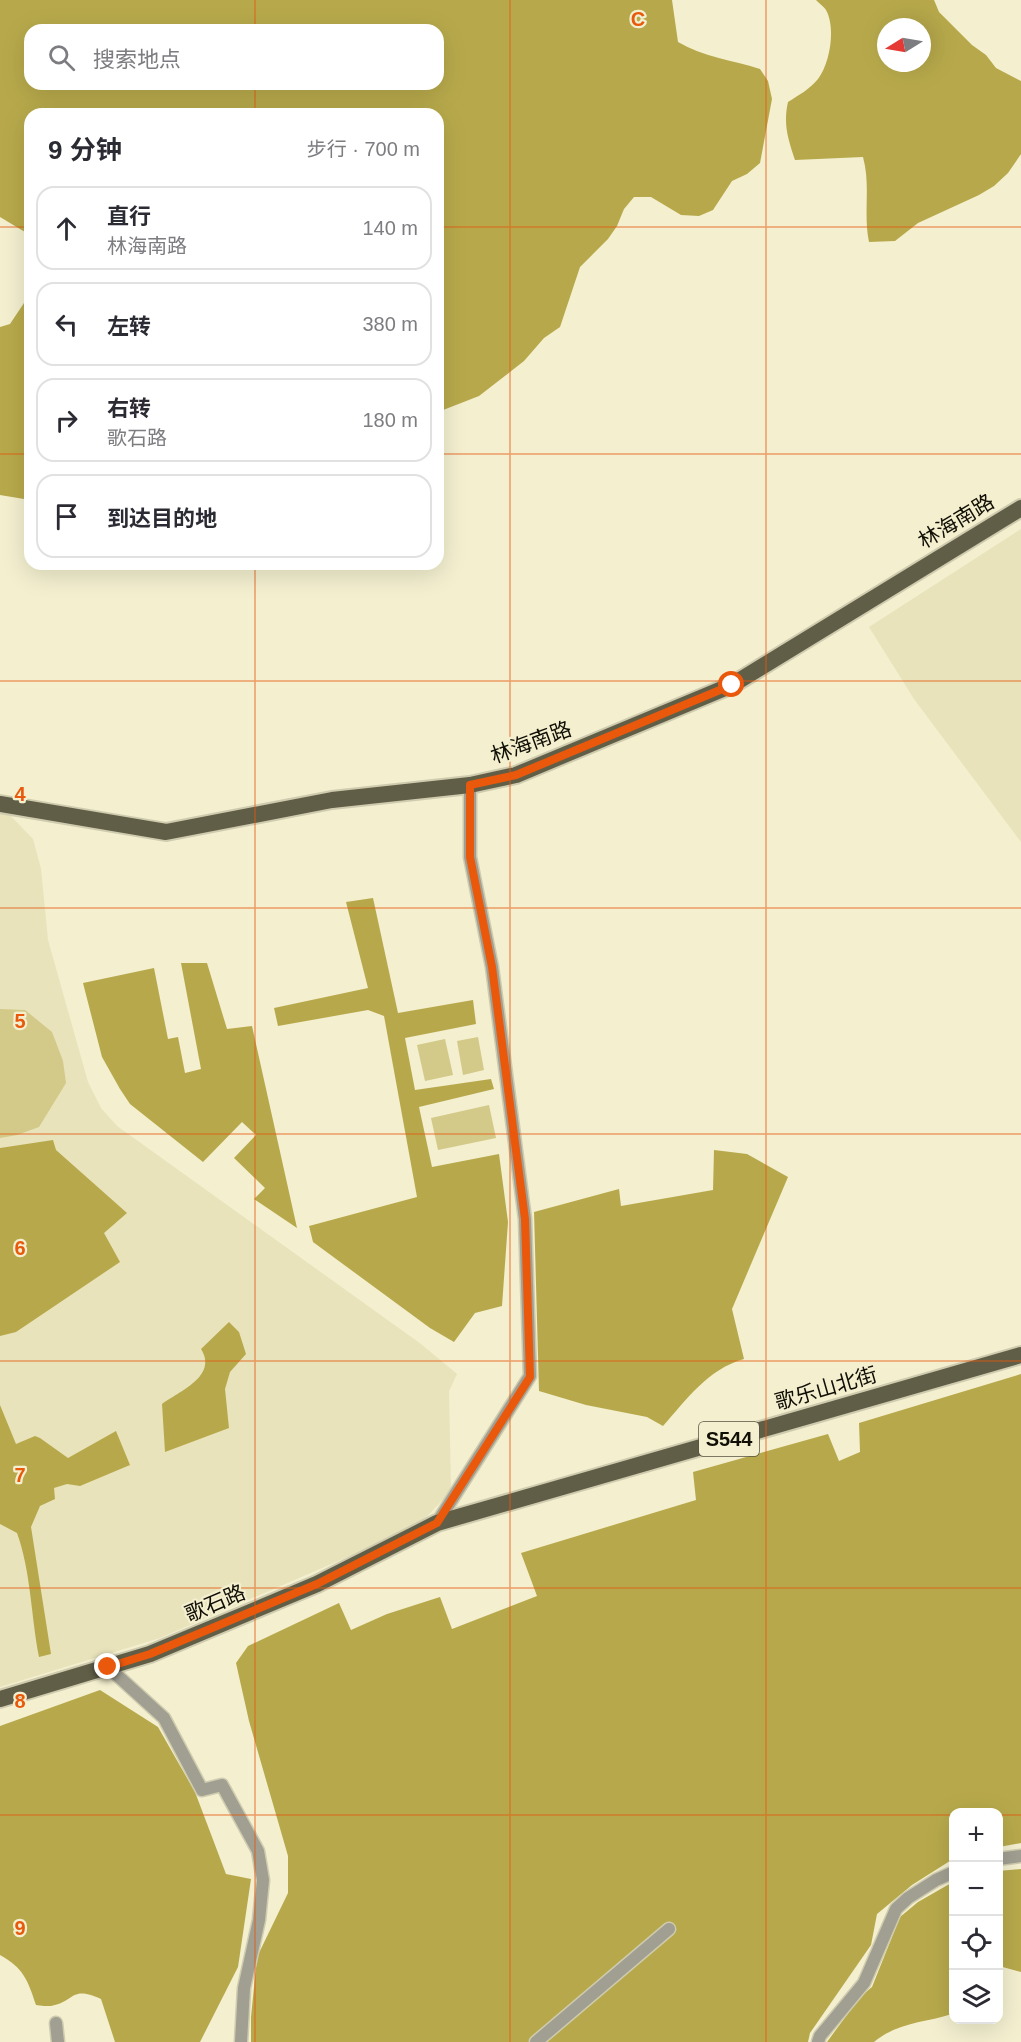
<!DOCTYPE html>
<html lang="zh">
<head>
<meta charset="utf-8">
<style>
	:root { --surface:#fff; --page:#f2f2f3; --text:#2b2b33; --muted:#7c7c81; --line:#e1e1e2 }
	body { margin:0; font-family:Arial,"Noto Sans SC",sans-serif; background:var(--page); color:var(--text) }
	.controls { position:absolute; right:18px; bottom:18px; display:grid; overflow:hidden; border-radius:12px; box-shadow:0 6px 24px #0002 }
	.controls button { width:54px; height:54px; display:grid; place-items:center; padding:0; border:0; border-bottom:2px solid var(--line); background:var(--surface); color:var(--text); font:30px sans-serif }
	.compass { position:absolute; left:877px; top:18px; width:54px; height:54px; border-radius:50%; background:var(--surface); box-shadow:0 6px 24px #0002; rotate:259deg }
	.stop { position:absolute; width:18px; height:18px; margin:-14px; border:4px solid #ea580c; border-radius:50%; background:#fff }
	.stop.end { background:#ea580c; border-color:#fff; box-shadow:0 2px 6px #0008 }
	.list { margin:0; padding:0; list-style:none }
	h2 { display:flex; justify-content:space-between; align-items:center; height:78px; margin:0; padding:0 24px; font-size:26px }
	h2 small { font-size:20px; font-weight:400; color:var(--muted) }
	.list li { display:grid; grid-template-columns:39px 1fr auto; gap:18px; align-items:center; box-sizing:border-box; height:84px; margin:0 12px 12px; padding:0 12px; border:2px solid var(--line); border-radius:18px }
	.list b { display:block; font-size:22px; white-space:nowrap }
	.list p { margin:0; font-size:20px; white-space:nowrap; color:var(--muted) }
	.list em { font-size:20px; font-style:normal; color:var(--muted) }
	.icon { flex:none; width:33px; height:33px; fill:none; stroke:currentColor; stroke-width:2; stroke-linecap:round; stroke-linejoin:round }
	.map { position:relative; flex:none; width:1021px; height:2042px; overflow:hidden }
	.search { position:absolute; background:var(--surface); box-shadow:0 6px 24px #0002; left:24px; top:24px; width:420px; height:66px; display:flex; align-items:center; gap:15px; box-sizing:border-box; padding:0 21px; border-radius:18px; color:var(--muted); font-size:22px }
	.panel { position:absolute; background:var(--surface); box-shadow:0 6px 24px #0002; left:24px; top:108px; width:420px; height:462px; border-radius:18px }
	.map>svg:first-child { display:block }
	.built { fill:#e8e3bb }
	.green { fill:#d3c988 }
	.forest { fill:#b7a94b; fill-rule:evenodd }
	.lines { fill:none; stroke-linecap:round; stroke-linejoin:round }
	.minor-casing { stroke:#cfcbaf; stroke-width:15 }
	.primary-casing { stroke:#cfcbaf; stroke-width:20 }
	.minor { stroke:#a09f91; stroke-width:12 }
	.primary { stroke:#615e47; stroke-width:16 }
	.route { stroke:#ea580c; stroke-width:8 }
	.grid { fill:none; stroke:#e8590c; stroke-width:1.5; stroke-opacity:0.55 }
	.labels { text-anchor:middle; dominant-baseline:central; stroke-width:4.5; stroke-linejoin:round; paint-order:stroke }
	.shield { fill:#f3efcf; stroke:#555242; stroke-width:1.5 }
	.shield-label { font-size:20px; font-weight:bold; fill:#110f05 }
	.street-label { font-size:21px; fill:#110f05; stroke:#f3efcf }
	.grid-label { font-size:20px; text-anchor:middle; font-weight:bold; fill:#e8590c; stroke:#f3efcf; stroke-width:4.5; stroke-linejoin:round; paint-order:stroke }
</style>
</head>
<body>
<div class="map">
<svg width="1021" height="2042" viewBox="0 0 1021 2042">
	<rect width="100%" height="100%" fill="#f3efcf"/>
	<g class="built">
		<polygon points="1021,529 1021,842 914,699 869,627"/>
		<polygon points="0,812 7,812 33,839 41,869 48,940 88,1082 101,1108 117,1126 421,1344 457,1374 449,1391 451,1491 417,1527 160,1638 0,1687"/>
	</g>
	<g class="green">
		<polygon points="0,1009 25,1010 52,1032 63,1061 66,1083 39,1127 17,1135 0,1138"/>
		<polygon points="478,1037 484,1070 463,1075 457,1041"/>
		<polygon points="445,1039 453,1075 425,1081 417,1045"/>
		<polygon points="489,1105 496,1138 438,1150 431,1118"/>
	</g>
	<g class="forest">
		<path d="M0,0h672l6,42c25,15 54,18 82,27l8,12 4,18 -12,64 -13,11 -15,7 -19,29 -14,6 -18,-1 -30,-18h-17l-10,12 -7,17 -9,13 -28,28 -20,60 -16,11 -20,23 -45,35 -41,16v-298h-408v121l-30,-18zM30,30h408v54h-408z"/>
		<path d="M816,0h118l5,12 33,33 14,10 10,13 25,13v73l-13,19 -14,13 -15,9 -61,28 -23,18 -26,1c-6,-29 2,-56 -6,-85l-68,3c-7,-21 -12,-36 -7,-58 11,-7 22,-13 30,-23 12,-16 18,-51 8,-69 -2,-3 -7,-7 -10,-10zM886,27h36v36h-36z"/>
		<polygon points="30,294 30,497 24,499 0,495 0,327 10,324"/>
		<polygon points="373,898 398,1013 473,1000 476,1024 405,1038 415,1090 491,1079 494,1089 419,1107 432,1167 499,1154 508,1222 502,1306 475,1313 454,1342 430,1328 313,1242 309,1226 417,1197 384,1016 368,1010 278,1026 274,1008 368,988 346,902"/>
		<polygon points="181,963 207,963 227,1029 252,1026 297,1228 254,1199 265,1188 234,1158 256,1135 242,1122 203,1162 130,1104 120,1089 102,1057 83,983 154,968 168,1039 178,1037 185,1073 201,1069"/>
		<polygon points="53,1140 56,1150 127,1213 104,1233 120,1262 16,1332 0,1336 0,1148"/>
		<path d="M714,1150l33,4 41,23 -56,132 12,50c-36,10 -57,40 -81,67l-16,-9 -61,-12 -47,-14 -5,-179 85,-23 2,17 92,-16z"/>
		<path d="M229,1322l10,10 7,22 -16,18 -5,17 4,39 -64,24 -3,-48c18,-13 56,-28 39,-55z"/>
		<polygon points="1021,1374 1021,1843 999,1847 998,1812 954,1812 953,1859 912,1885 877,1914 871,1945 810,2033 808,2042 251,2042 251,2017 257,1957 288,1893 288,1856 249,1721 236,1663 248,1646 339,1603 351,1630 387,1614 440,1597 452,1629 537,1596 521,1553 696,1500 693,1472 828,1434 839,1461 860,1452 859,1423"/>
		<path d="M0,1405l16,39 19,-8 5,2 28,20 48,-27 14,34 -50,21 -13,-2 -13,4 1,11 -15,7 -9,21 20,127 -12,3c-8,-41 -8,-85 -22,-124l-17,-9z"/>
		<path d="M100,1690l58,37 37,65 31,82 25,5 -13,88 -38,75h-85l-14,-43c-31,-14 -26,3 -50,7 -4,0 -10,0 -15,-1 -8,-24 -12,-37 -36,-50v-229z"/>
		<polygon points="1021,1869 1021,1972 999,1966 998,1871"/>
		<path d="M953,1882l-1,132c-28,9 -54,8 -78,28h-47l33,-45 12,-10 28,-70 18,-15z"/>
	</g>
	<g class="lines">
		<g class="minor-casing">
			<g id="minor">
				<polyline points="437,1523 530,1376 525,1219 492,967 470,857 470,785"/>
				<polyline points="108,1667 164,1718 202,1790 222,1785 258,1851 263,1880 259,1920 244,1988 241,2042"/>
				<polyline points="998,1859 1021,1856"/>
				<polyline points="56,2023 58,2042"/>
				<polyline points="536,2042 669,1929"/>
				<polyline points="818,2042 820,2036 864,1983 896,1909 908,1898 936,1880 954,1872"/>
			</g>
		</g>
		<g class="primary-casing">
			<g id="primary">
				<polyline points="0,804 166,832 332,800 470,785 516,775 732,685 1021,508"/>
				<polyline points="0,1699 150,1654 317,1584 437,1523 1021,1355"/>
			</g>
		</g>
		<use href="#minor" class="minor"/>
		<use href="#primary" class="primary"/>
	</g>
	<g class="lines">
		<polyline class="route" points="108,1667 150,1654 317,1584 437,1523 530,1377 525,1219 492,967 470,857 470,785 516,775 732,685"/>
	</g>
	<path class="grid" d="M255,0v30M510,0v2042M766,0v2042M255,84v30M0,227h30M438,227h583M0,454h30M438,454h583M255,564v1478M0,681h1021M0,908h1021M0,1134h1021M0,1361h1021M0,1588h1021M0,1815h954M998,1815h23"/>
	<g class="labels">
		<rect class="shield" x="699" y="1422" width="60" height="34" rx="4.5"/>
		<g class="shield-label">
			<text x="729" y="1439">S544</text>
		</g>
		<g class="street-label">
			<text transform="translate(956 521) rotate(-31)">林海南路</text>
			<text transform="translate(531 742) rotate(-20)">林海南路</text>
			<text transform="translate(826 1388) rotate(-16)">歌乐山北街</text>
			<text transform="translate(215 1603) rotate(-23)">歌石路</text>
		</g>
	</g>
	<g class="grid-label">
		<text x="638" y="26">C</text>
		<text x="20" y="801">4</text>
		<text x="20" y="1028">5</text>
		<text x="20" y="1255">6</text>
		<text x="20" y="1482">7</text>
		<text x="20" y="1708">8</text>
		<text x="20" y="1935">9</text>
	</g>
</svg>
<div class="controls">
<button>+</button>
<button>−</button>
<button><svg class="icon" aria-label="locate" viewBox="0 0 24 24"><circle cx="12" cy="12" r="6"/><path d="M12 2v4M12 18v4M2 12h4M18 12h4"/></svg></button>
<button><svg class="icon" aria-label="layers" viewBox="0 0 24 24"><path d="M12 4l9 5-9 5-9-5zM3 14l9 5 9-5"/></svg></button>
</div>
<svg class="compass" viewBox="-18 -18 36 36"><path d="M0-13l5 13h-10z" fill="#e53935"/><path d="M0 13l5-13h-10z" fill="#7c7c81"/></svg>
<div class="stop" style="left:732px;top:685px"></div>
<div class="stop end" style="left:108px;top:1667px"></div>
<div class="search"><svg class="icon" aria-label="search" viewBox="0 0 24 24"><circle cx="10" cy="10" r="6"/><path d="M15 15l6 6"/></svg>搜索地点</div>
<section class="panel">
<h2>9 分钟<small>步行 · 700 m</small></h2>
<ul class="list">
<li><svg class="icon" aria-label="ahead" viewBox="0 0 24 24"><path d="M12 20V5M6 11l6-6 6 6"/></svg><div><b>直行</b><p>林海南路</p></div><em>140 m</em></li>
<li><svg class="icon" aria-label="left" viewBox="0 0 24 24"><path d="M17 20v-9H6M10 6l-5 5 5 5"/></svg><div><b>左转</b></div><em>380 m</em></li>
<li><svg class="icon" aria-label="right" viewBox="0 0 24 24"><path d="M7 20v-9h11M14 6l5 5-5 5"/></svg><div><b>右转</b><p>歌石路</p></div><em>180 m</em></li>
<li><svg class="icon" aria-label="arrive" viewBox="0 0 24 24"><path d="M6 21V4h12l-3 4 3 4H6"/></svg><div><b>到达目的地</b></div></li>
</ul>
</section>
</div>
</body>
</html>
